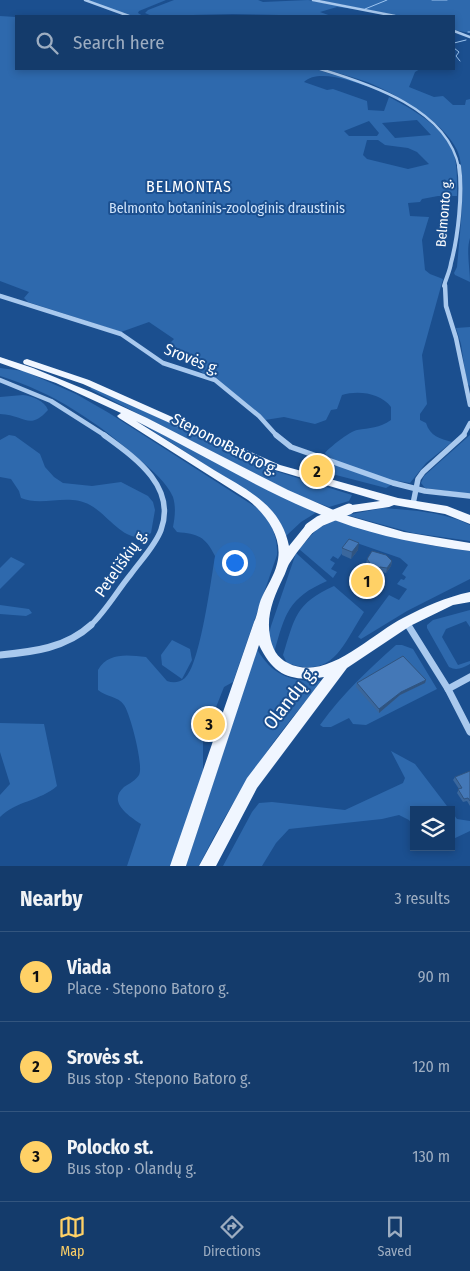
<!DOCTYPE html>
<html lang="en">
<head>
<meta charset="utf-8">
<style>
	:root { --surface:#143b6b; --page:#1d4271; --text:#f1f3f6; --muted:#9dadc1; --line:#33557e; --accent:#ffd166 }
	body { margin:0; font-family:"Fira Sans Condensed",sans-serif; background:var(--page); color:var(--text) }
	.controls { position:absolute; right:15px; bottom:15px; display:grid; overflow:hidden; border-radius:0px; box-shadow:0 2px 8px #0003 }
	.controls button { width:45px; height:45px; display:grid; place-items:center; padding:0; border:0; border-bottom:1px solid var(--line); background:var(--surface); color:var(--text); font:25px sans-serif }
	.you { position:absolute; left:234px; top:562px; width:18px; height:18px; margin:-12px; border:4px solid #fff; border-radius:50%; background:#1a73e8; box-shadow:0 0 0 8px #1a73e833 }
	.badge { display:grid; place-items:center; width:32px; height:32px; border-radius:50%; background:var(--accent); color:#111; font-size:16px; font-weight:700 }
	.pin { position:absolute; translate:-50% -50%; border:2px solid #fff; box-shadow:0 1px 5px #0006 }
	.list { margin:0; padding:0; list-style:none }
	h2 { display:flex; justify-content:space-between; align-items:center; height:65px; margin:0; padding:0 20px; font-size:21px }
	h2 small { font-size:16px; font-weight:400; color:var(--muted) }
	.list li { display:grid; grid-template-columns:32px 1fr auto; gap:15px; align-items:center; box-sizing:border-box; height:90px; padding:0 20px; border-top:1px solid var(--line) }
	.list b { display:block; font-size:19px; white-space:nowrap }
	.list p { margin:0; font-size:16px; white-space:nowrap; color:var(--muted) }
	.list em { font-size:16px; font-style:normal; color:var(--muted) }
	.icon { flex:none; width:28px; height:28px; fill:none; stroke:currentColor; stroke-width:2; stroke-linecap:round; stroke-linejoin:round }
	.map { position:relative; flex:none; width:470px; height:866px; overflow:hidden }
	.search { position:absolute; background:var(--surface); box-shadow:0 2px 8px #0003; left:15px; right:15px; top:15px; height:55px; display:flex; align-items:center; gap:12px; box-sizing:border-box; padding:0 18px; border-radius:0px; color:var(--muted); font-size:19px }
	.sheet { height:335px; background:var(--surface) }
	nav { display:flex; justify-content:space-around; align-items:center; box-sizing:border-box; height:70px; border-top:1px solid var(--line); background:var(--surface); font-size:14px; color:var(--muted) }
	nav a { display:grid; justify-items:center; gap:2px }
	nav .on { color:var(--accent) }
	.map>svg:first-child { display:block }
	.green { fill:#2e69ad; fill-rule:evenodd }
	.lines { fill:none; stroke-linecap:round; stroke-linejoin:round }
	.stream { stroke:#9cc4f0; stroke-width:1 }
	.street-far4 { stroke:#a9c9ee; stroke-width:2.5 }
	.street-far3 { stroke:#a9c9ee; stroke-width:4 }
	.street-far2 { stroke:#a9c9ee; stroke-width:4.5 }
	.street-far1 { stroke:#a9c9ee; stroke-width:5.5 }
	.street { stroke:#a9c9ee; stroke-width:7 }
	.primary { fill:#f0f6ff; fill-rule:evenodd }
	.primary-bridge { stroke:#f0f6ff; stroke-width:11 }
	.wall { fill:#3a679d }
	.shaded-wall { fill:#305480 }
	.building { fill:#4478b7; stroke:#305480 }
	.labels { text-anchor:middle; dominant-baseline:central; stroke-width:4; stroke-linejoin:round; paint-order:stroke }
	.far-park-label { font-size:14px; fill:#cfe3fa; stroke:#1b4f8f }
	.far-street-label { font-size:14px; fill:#fff; stroke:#1b4f8f }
	.far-quarter-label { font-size:16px; letter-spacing:1px; fill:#fff; stroke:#1b4f8f }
	.street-label { font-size:16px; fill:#fff; stroke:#1b4f8f }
	.near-street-label { font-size:19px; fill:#fff; stroke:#1b4f8f }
</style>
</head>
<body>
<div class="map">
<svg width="470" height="866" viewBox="0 0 470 866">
	<rect width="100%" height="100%" fill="#1b4f8f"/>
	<g class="green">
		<polygon points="87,0 166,0 139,11 138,13 143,16 130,16"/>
		<polygon points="174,0 258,0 263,2 308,0 364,10 337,7 320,12 331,16 233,14 152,16 145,13 148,10"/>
		<polygon points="319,0 470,0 470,33 454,30 454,16 399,16"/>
		<path d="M0,16l16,1v52h299l49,15 8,4c-17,-6 -54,-20 -68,-6l23,8 6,-1 34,12 1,9 16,1 5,-14c23,12 52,28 63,52 6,14 5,33 5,47h-19l-16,3 -2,3 -12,1 2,13 19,1 -7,23 3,30 5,4 13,5 -21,76 5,49 -7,10v6l6,3c4,13 14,16 26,19l-26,21 -16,20 -12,-2 -12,7 -54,-14 -7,-21c5,-6 24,-21 32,-23 13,-2 22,-2 34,-10v-13c-10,-14 -33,-17 -49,-12l-5,14 -6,1 -5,10 -11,4 -31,-7 -19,3 -98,-74 7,-7 -25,-17 -28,10 -93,-30 -4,-4 5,-6 -29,-11zM417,120l14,15 -36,3 -13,-15zM369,121l10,12 -2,3h-28l-5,-5zM367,140h11l7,5 23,3 9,4 12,12 -21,5 -41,-10 -4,-4z"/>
		<path d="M324,69h96l-5,3 -6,15 25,10 9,-1 10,9h12l1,-5 4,-1v139c-4,12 0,31 0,44l-15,-7 -1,-2 3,-6c2,-26 11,-94 0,-117 -13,-28 -62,-57 -90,-68 -14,-5 -29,-9 -43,-13z"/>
		<polygon points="470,327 470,386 467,384 461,344 456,328"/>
		<path d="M0,368l24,3 52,23 33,19 148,95c14,13 21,28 20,47l-44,127 -9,5 -21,53v33l-32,93h-44l14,-42c-12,-8 -34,-22 -17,-37 5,-3 12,-7 15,-12 5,-9 -9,-62 -15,-70 -6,-9 -18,-8 -26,-15v-20c10,-18 30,-15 48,-13l21,24c6,2 12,2 18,-3 15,-13 26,-98 30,-122 -10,-20 -17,-22 -38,-24l-4,-5c2,-10 3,-20 0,-30 -6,-14 -21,-27 -33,-37 -41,-37 -87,-68 -140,-84z"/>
		<polygon points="92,387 272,470 352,495 349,501 329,507 297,495 90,389"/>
		<path d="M23,395c9,1 22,6 25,15 -19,21 -23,5 -48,4v-17z"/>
		<path d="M147,427h1l169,85 -16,10 -15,14c-5,-15 -14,-27 -26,-36z"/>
		<path d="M9,435l6,1 25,18 5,13 9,10 9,6 29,3 29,-4 27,14 5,6 2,8 -4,23c-23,16 -42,-18 -61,-28 -22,-12 -48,2 -69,-7l-2,-7 -8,-12 -11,-2v-37z"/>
		<polygon points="470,435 470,494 425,488 421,483 424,476"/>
		<path d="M383,508c28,2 62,4 87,17v16l-57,-8 -66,-18z"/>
		<path d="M335,520c44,14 88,26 135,31v28l-63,32 -46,28 -3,-2 31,-42 10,5 8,-11 -10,-5 4,-5 3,1 2,-3 -4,-3 6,-9 -8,-7 -49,-17 -13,18 -5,-3 -3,4 5,3 -4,6 6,3 -4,6 -34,-29 18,-20z"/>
		<path d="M296,553l31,28c-39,17 -42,33 -53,72l-5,-19 2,-8z"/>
		<polygon points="11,557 25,564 0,589 0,568"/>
		<path d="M334,586l30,26c-22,34 -30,67 -77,51l-4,-8c12,-38 12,-51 51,-69z"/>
		<polygon points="0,605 29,609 32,613 26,616 0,614"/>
		<path d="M470,610v17l-4,-6 -20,8 -4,8 16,28 12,-4v3c-8,4 -13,7 -21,3l-22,-39v-3l6,-5z"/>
		<polygon points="172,640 190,649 192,660 182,679 162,665 161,655"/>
		<path d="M396,645h6l11,4 24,40 -71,36 -13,-1 -4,-6 -18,9h-8l-3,-2c22,-31 48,-55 76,-80z"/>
		<path d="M257,649c16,28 36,33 66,32 -50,56 -91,118 -124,185h-13z"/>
		<path d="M0,723l44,1 13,62c-17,15 -41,15 -57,31v-22l10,-11 -10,-32z"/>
		<polygon points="391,751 415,764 450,810 414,810 414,827 409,820 399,815 382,819 289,829 276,843 262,866 223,866 252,812 259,803 272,802 345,810 403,783 405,778"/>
		<polygon points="451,811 457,819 470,821 470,831 451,840"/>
	</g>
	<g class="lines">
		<g class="stream">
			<polyline points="432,0 447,0"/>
			<polyline points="365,9 387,0"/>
			<polyline points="468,32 470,32"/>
			<polyline points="460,61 456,56 459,52 454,48 454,43 466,40"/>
		</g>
		<g class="street-far4">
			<polyline points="85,0 129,16"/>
			<polyline points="313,0 395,16"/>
			<polyline points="454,31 470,37"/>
			<path d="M320,69c50,15 128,40 139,99"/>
		</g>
		<path class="street-far3" d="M444,286c2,-8 6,-15 7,-23 7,-26 12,-70 8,-97"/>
		<g class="street-far2">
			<polyline points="445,285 446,306 456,338 470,405"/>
			<polyline points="0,296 121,334 163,363 215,380 259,416 277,436"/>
			<polyline points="0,380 51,401 106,436"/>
			<polyline points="463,436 470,423"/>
		</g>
		<g class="street-far1">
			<polyline points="276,435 291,447 393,483 425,491 470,496"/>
			<polyline points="413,504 418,479 423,472 464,435"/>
			<polyline points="407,623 409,626"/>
			<path d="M90,626c16,-15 27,-35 41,-52 10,-14 24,-28 30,-44 16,-44 -27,-73 -57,-95"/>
		</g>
		<g class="street">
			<polyline points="408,625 448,689 470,732"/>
			<path d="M0,655c33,-3 66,-7 91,-30"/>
			<polyline points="448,689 470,677"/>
		</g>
		<g class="primary">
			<path d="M0,357l33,11 58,24 56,26 141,72 57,25 59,17 66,11v8c-45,-6 -90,-14 -133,-30 -70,-26 -134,-67 -201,-100 26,16 52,33 78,49 33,20 67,35 75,76l17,-21h8l2,3 -2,3c-8,10 -16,19 -23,30 -4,5 -5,12 -8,17 -9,19 -17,37 -13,58 2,12 7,22 18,27 38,20 83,-29 115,-45 21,-11 43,-21 67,-26v10l-17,3 -43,21 -63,42 -90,120 -41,78h-17l48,-88 77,-101c-33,5 -50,-1 -65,-32l-73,221h-16l84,-244c4,-8 4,-17 8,-25 5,-11 12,-21 15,-33 7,-25 -10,-49 -29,-64l-129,-82 -2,-2 4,-3 -65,-30 -56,-20z"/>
			<polygon points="27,359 89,380 280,465 398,498 447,506 470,515 470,524 445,514 394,505 389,507 349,513 345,512 343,509 345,506 380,501 272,469 83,384 24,364 23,362 24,360"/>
		</g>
		<polyline class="primary-bridge" points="310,528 320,521 349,509"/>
	</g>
	<g class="wall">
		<polygon points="342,548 358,550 351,559 342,555"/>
		<polygon points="367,559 392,561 391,566 386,573 380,572 364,596 353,590 354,585 368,566 366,564"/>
		<polygon points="426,680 425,683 400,695 379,713 356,687 357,683"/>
		<polygon points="470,771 470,806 467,801 463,802 457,793 459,789 453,780 455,777"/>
	</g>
	<g class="shaded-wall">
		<polygon points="359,543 358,550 351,559 352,552"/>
		<polygon points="392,561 391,566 386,573 387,568"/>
		<polygon points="380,567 380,572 364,596 365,591"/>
		<polygon points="426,680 425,683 400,695 379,713 379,709 401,692"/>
	</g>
	<g class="building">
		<polygon points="349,539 359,543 352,552 342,548"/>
		<polygon points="372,551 386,555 392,561 387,568 380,567 365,591 354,585 370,563 367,559"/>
		<polygon points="403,656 426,680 401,692 379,709 357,683"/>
		<polygon points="470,771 470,801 468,798 464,799 458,789 462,788 455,777"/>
	</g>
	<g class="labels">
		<g class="far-park-label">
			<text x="227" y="208">Belmonto botaninis-zoologinis draustinis</text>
		</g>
		<g class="far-street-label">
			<text transform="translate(444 213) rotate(-85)">Belmonto g.</text>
		</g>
		<g class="far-quarter-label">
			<text x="189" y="186">BELMONTAS</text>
		</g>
		<g class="street-label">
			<text transform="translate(192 359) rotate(22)">Srovės g.</text>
			<text transform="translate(225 444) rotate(27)">Stepono Batoro g.</text>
			<text transform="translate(121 563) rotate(-55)">Peteliškių g.</text>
		</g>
		<g class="near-street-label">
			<text transform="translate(290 698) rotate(-52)">Olandų g.</text>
		</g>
	</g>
</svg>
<div class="controls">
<button><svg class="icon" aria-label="layers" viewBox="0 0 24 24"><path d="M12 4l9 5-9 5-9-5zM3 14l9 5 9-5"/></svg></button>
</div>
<div class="you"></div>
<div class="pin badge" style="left:367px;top:581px">1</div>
<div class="pin badge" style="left:317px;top:471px">2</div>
<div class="pin badge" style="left:209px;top:724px">3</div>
<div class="search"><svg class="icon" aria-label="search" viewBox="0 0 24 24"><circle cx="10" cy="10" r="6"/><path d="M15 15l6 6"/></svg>Search here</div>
</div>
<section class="sheet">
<h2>Nearby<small>3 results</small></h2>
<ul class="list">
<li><span class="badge">1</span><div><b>Viada</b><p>Place · Stepono Batoro g.</p></div><em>90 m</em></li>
<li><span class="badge">2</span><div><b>Srovės st.</b><p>Bus stop · Stepono Batoro g.</p></div><em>120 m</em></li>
<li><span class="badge">3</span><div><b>Polocko st.</b><p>Bus stop · Olandų g.</p></div><em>130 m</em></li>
</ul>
</section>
<nav>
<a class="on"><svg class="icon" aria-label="map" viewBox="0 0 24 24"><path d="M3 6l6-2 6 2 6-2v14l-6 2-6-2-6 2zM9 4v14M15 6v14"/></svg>Map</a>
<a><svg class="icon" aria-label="directions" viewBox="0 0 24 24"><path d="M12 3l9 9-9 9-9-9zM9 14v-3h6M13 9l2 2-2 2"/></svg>Directions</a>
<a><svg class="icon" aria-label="saved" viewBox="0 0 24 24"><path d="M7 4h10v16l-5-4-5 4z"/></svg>Saved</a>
</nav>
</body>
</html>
